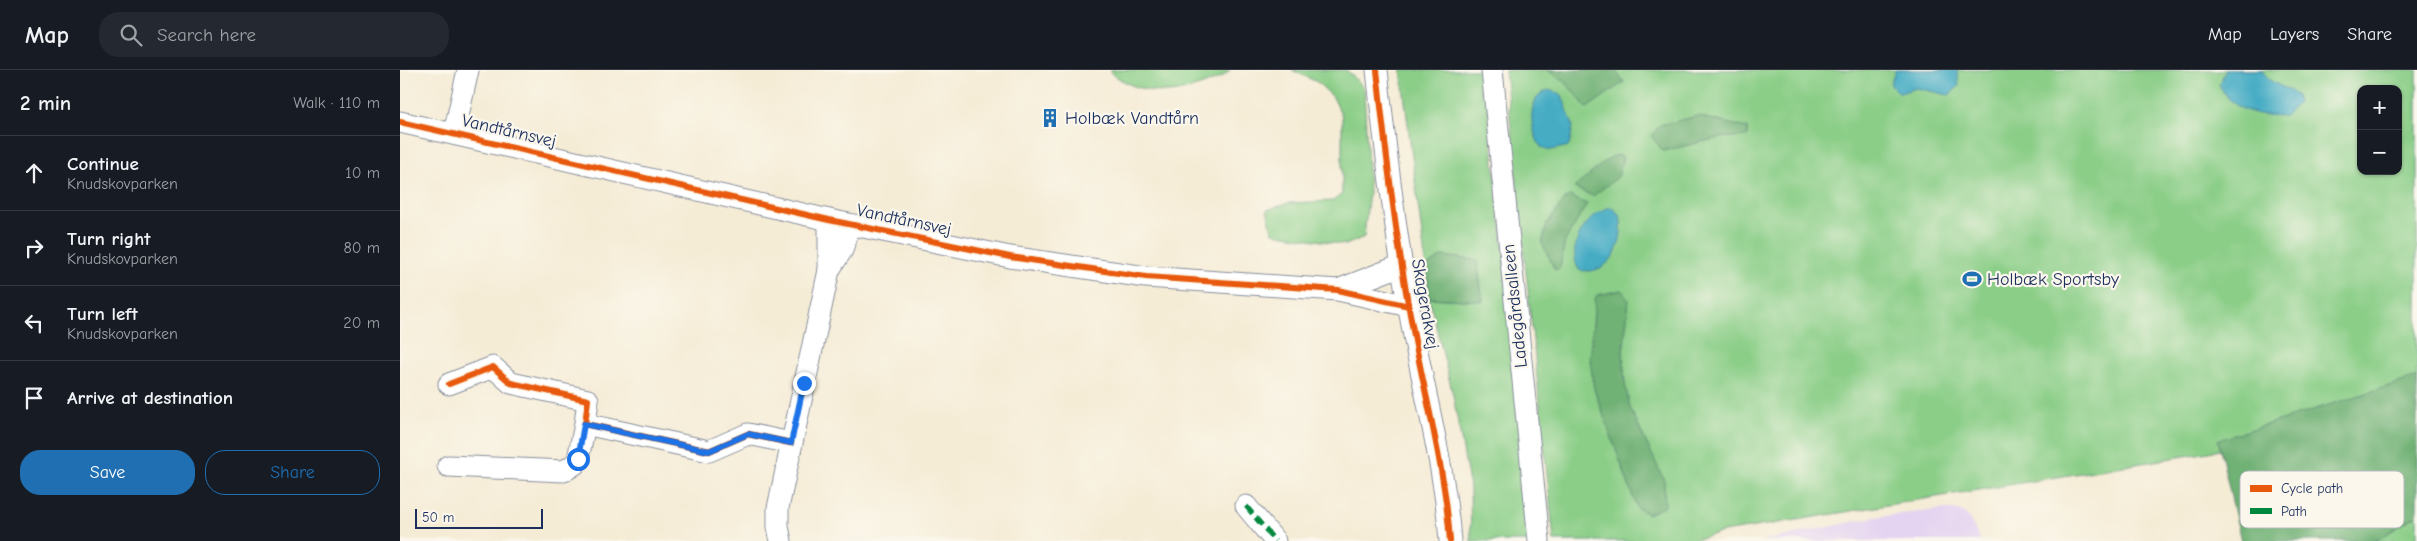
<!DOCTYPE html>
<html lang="en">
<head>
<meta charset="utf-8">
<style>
	:root { --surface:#171b24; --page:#242831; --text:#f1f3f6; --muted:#9ea1a6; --line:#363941; --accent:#1f6fb2 }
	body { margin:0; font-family:"Comic Neue",sans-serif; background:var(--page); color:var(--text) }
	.controls { position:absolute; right:15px; top:15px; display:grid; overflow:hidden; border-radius:10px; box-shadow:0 1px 4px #0004 }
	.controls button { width:45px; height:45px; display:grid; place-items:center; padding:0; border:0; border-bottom:1px solid var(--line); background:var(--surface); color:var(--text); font:25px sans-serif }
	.scale { position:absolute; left:15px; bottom:12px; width:128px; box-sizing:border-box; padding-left:5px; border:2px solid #1b2f5e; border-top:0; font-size:14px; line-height:18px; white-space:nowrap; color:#1b2f5e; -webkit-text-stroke:4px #fbf7ec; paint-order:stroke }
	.stop { position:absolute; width:15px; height:15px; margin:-11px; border:4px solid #1a73e8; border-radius:50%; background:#fff }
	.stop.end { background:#1a73e8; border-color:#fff; box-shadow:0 1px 5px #0008 }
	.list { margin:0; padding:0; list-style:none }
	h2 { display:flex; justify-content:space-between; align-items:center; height:65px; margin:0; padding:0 20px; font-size:21px }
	h2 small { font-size:16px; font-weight:400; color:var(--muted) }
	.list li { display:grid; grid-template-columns:32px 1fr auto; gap:15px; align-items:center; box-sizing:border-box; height:75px; padding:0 20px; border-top:1px solid var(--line) }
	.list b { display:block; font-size:19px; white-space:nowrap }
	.list p { margin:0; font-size:16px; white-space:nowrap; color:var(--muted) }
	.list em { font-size:16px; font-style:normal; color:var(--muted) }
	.actions { display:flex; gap:10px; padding:15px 20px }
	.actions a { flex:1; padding:11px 0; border:1px solid var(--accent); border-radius:20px; text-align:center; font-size:18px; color:var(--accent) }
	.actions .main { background:var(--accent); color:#fff }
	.icon { flex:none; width:28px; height:28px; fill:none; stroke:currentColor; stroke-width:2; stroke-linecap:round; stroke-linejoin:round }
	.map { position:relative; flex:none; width:2017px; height:471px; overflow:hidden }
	header { display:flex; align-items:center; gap:30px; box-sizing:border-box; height:70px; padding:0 25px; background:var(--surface); border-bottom:1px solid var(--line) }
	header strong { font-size:24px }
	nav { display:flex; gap:28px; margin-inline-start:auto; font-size:18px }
	.search { width:350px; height:45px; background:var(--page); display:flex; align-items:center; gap:12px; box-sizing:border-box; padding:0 18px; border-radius:20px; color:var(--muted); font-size:19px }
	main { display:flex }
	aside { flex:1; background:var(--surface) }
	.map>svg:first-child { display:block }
	.built { fill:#e4d3f1 }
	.green { fill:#8ace87; stroke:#527e72; fill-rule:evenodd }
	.forest { fill:#6fb174; stroke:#457069 }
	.water { fill:#45acc4; stroke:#306e91 }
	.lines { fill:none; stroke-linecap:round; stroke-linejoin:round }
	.minor-casing { stroke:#888e9a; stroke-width:23 }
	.minor { stroke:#fff; stroke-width:21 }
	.quiet { stroke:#00873e; stroke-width:5; stroke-dasharray:10 5; stroke-linecap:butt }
	.cycleway-casing { stroke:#fbf7ec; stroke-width:9 }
	.cycleway { stroke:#e8590c; stroke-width:6 }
	.route { stroke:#1a73e8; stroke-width:6 }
	.labels { text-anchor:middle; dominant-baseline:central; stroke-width:4.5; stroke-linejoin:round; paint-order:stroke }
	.poi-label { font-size:18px; fill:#1b2f5e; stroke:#fbf7ec; text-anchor:start }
	.street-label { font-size:18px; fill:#1b2f5e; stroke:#fbf7ec }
	.key { fill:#fbf7ec; stroke:#b8bbc1; stroke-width:1 }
	.key-label { font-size:14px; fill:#1b2f5e }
</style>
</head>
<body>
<header>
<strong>Map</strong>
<div class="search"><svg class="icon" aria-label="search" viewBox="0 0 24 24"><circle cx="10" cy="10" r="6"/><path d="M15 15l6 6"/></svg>Search here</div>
<nav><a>Map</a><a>Layers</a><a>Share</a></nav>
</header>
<main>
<aside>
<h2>2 min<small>Walk · 110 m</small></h2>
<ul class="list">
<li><svg class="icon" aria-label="ahead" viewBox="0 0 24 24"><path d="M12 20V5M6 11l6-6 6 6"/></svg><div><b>Continue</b><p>Knudskovparken</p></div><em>10 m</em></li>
<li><svg class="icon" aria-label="right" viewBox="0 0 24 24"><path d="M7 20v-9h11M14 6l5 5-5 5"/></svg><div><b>Turn right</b><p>Knudskovparken</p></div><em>80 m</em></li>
<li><svg class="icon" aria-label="left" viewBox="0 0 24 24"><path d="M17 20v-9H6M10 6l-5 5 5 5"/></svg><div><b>Turn left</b><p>Knudskovparken</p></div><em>20 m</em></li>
<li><svg class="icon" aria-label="arrive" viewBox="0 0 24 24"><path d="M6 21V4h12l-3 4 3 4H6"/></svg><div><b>Arrive at destination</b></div></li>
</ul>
<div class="actions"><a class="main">Save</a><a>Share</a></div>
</aside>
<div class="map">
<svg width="2017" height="471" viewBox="0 0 2017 471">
	<rect width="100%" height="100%" fill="#fbf7ec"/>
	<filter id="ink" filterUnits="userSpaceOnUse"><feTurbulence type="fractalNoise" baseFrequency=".02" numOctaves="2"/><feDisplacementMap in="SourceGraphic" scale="10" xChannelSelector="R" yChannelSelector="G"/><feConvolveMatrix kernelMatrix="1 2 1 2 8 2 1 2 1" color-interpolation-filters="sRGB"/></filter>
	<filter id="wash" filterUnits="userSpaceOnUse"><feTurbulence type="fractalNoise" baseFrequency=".0096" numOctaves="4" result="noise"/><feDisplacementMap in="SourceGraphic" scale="20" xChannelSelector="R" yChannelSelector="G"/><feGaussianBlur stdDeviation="1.12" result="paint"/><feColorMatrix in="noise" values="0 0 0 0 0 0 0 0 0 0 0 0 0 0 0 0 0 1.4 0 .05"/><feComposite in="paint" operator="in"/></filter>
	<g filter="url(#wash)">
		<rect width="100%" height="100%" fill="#f5ecd6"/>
		<polygon class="built" points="1545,439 1561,441 1569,448 1581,471 1362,471 1475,447"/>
		<g class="green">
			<path d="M711,0h119c-6,7 -12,9 -20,12 -33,15 -71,14 -100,-10z"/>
			<polygon points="892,0 947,0 964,18 969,121 964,167 946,175 873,163 867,140 888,133 933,131 942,124 942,46 933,27 917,12"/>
			<polygon points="1001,0 1084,0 1135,471 1071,471 1070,419 1053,325 1029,228 1083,231 1077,191 1042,186 1026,197"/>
			<path d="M1105,0h912v318l-208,64 -485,80 -35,9h-135zM1961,19h37v82h-37z"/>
			<polygon points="2017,445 2017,471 1975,471"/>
		</g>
		<g class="forest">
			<polygon points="1147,0 1215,0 1224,12 1187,38 1165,12"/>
			<polygon points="1298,46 1347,58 1348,66 1319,68 1263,81 1251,66 1260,55"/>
			<polygon points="1218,85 1223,87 1218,107 1193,126 1174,118 1209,88"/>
			<polygon points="1170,126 1187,134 1165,171 1160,198 1155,200 1142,173 1147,154 1166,128"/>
			<polygon points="1042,186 1077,190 1083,231 1029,228 1026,197"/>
			<polygon points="1222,220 1229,230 1223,284 1225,314 1230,338 1264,410 1265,436 1248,444 1237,438 1194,319 1190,290 1195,229 1197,225"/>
			<polygon points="2017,307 2017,445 1975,471 1841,471 1818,370"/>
		</g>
		<g class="water">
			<polygon points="1496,0 1557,0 1559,16 1549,25 1516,18 1500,23 1490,14"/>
			<path d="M1826,0h35l10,11 25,13 2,9 -13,13c-29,-1 -52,-3 -66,-32z"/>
			<path d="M1149,20l13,5 11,31 -4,20 -18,4 -10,-3c-11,-16 -16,-51 8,-57z"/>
			<path d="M1211,137l9,8c6,27 -9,62 -41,55 -14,-24 9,-57 32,-63z"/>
		</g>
	</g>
	<g filter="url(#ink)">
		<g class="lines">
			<g class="minor-casing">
				<g id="minor">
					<path d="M977,0c9,85 19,171 35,255 13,72 33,143 38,216"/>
					<polyline points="1092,0 1139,471"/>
					<polyline points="0,52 429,150 610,187 746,207 938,220 1009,236"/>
					<polyline points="54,64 68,0"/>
					<polyline points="429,200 442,180 450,155"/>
					<polyline points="938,220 1002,195"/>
					<polyline points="49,314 93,297 111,313 188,330 185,354 309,381 348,364 391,373"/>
					<polyline points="48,396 164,401 175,394 178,389 185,354"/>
					<polyline points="846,436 875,471"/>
					<polyline points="381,471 378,457 378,438 429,200 429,150"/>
				</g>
			</g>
			<use href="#minor" class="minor"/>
			<polyline class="quiet" points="846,436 875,471"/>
			<g class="cycleway-casing">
				<g id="cycleway">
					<path d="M977,0c9,85 19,171 35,255 13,72 33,143 38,216"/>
					<polyline points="0,52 429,150 610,187 746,207 938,220 1009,236"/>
					<polyline points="49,314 93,297 111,313 188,330 185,354 309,381 348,364 391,373"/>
				</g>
			</g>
			<use href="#cycleway" class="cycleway"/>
		</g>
	</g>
	<g class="lines" filter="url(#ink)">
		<polyline class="route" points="178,389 184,354 309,381 348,364 391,373 404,313"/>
	</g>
	<defs>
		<g id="building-bare" transform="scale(1.5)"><path d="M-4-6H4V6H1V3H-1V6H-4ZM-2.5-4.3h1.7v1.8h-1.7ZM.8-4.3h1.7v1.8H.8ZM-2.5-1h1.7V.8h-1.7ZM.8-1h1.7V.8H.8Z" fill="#1f6fb2" stroke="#fbf7ec" stroke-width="2.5" paint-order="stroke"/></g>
		<g id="stadium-bare" transform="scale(1.5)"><path d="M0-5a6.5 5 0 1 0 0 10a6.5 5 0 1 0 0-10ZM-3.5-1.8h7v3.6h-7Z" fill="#1f6fb2" stroke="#fbf7ec" stroke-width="2.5" paint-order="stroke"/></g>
	</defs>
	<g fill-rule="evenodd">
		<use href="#building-bare" x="650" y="48"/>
		<use href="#stadium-bare" x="1572" y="209"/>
	</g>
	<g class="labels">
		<g class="poi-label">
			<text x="665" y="48">Holbæk Vandtårn</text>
			<text x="1587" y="209">Holbæk Sportsby</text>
		</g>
		<g class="street-label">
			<text transform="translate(109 61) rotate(13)">Vandtårnsvej</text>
			<text transform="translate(504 150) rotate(12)">Vandtårnsvej</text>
			<text transform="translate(1025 234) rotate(80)">Skagerakvej</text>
			<text transform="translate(1115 236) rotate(-96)">Ladegårdsalleen</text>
		</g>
	</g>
	<rect x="1840" y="401" width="164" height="57" rx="8" class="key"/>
	<rect x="1850" y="415" width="22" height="7" fill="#e8590c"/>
	<rect x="1850" y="438" width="22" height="6" fill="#00873e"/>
	<g class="key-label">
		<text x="1881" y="423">Cycle path</text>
		<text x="1881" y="446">Path</text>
	</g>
</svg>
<div class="controls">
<button>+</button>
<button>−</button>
</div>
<div class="scale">50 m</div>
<div class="stop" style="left:178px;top:389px"></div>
<div class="stop end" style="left:404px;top:313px"></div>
</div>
</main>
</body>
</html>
